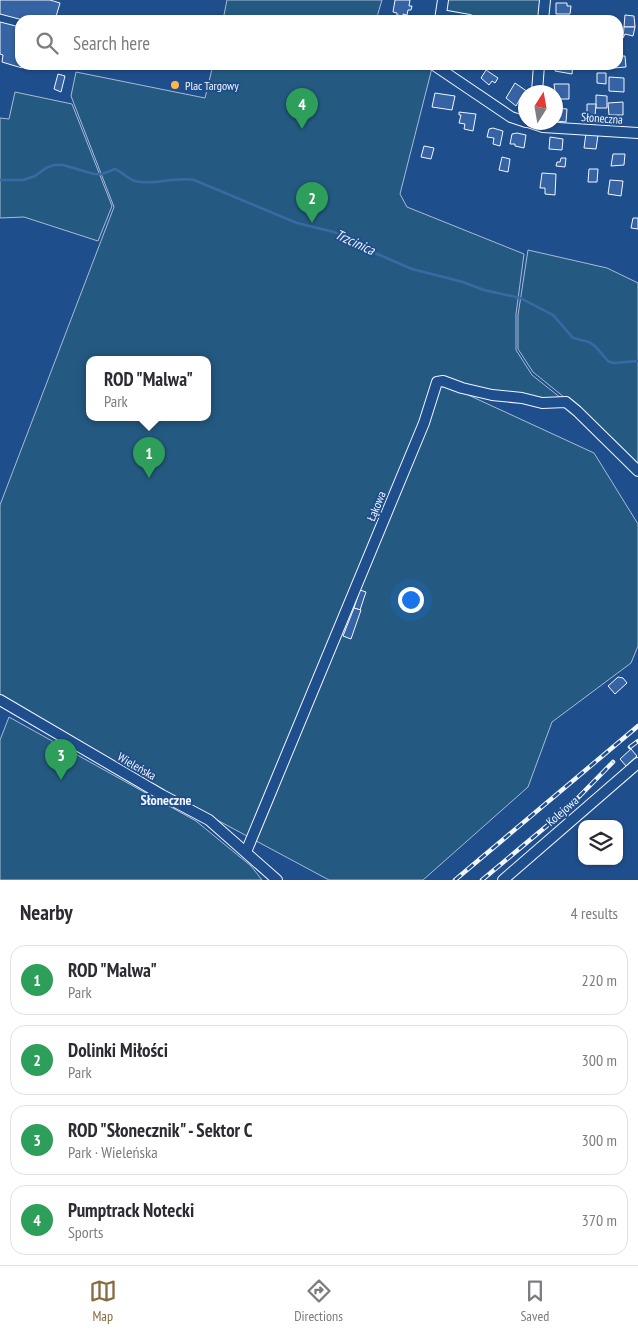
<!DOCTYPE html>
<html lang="en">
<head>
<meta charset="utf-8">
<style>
	:root { --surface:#fff; --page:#f7f7f7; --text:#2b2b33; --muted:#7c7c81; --line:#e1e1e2; --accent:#8a6a3f }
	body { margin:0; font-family:"PT Sans Narrow",sans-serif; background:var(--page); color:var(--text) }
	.controls { position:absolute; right:15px; bottom:15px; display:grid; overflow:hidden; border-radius:10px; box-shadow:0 1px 4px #0004 }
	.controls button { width:45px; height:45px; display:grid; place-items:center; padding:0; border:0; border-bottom:1px solid var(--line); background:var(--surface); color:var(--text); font:25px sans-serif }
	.compass { position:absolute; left:518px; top:85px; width:45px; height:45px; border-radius:50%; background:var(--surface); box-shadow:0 1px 4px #0004; rotate:11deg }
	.you { position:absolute; left:410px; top:599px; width:18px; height:18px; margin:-12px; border:4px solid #fff; border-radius:50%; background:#1a73e8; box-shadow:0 0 0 8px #1a73e833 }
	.badge { display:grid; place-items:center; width:32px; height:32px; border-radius:50%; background:var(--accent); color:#fff; font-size:16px; font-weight:700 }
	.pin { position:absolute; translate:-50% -41px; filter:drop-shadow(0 1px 2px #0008) }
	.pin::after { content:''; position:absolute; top:26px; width:18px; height:15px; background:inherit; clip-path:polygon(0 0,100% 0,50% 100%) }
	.popup { position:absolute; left:86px; top:356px; width:125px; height:65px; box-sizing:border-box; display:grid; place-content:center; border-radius:10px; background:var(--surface); filter:drop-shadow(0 1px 4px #0005); font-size:16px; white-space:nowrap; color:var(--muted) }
	.popup b { font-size:19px; color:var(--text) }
	.popup::after { content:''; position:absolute; left:50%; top:100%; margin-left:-10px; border:10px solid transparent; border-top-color:var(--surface) }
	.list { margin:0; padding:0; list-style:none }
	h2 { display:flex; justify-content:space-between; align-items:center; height:65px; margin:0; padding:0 20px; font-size:21px }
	h2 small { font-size:16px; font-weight:400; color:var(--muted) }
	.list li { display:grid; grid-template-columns:32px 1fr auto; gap:15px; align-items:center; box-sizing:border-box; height:70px; margin:0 10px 10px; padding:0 10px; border:1px solid var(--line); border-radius:15px }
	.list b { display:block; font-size:19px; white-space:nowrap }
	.list p { margin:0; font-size:16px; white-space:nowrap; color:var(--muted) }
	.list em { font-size:16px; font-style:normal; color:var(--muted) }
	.icon { flex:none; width:28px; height:28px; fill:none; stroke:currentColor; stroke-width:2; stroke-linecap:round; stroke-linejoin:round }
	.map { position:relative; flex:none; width:638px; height:880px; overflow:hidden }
	.search { position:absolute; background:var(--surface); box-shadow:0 1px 4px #0004; left:15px; right:15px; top:15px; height:55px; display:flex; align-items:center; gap:12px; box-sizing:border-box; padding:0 18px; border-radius:15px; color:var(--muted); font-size:19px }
	.sheet { height:385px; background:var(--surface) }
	nav { display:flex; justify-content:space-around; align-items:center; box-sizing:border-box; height:70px; border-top:1px solid var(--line); background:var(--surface); font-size:14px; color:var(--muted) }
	nav a { display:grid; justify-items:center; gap:2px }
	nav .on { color:var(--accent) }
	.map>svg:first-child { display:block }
	.green { fill:#245a82; stroke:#a8bbd7; fill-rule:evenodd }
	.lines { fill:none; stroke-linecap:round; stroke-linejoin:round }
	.stream { stroke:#3b69a3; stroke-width:2.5 }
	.building { fill:#3563a3; stroke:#f2f6ff }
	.minor-casing { stroke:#f2f6ff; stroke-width:12 }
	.minor { stroke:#1f4e8c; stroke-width:10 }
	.rail-casing { stroke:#f2f6ff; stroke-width:4.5 }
	.rail { stroke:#1f4e8c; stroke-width:2.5; stroke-dasharray:8; stroke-linecap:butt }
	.poi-dot { fill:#ffb74d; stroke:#1f4e8c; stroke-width:2 }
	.labels { text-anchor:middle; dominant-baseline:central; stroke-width:4; stroke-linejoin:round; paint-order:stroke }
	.poi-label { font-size:12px; fill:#f2f6ff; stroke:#1f4e8c; text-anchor:start }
	.street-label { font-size:12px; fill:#f2f6ff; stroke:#1f4e8c }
	.water-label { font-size:14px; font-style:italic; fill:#f2f6ff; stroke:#1f4e8c }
	.neighbourhood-label { font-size:14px; font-weight:bold; fill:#f2f6ff; stroke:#1f4e8c }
</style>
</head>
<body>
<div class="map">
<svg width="638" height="880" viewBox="0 0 638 880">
	<rect width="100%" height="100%" fill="#1f4e8c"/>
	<g class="green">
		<polygon points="227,0 382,0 376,20 223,20"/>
		<polygon points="447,0 540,0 538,20 494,20 445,11"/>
		<path d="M213,65h207l12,3 -32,126 7,13 117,47 -8,60v36l16,25 34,27 -126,-20 154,71 44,71v122l-7,17 -79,59 -24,65 -105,93h-94l-166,-89 -163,-91v-195l114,-298 -43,-111 5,-24 129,26zM90,359h118v58h-118z"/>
		<polygon points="15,92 72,104 112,206 98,241 24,217 0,218 0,118 9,119"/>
		<polygon points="528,250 607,268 638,283 638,467 575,406 533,372 518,349 518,315"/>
		<polygon points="9,717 196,821 251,866 262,880 0,880 0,740"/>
	</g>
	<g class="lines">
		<path class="stream" d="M0,180h23l12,-4 11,-8 8,-3h9l31,9h8l13,-5c7,3 13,10 20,12 19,5 40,-5 59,-1l103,43 37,9 41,21 37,16 51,13 21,8 36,8 33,17 20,23 16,4 6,4 13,15 5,2 25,-2"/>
	</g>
	<g class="building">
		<polygon points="0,0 50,0 60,3 55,20 23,20 0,14"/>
		<polygon points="395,0 410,0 409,6 412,6 411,10 408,10 407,15 403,14 403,16 397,15 397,13 393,12"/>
		<polygon points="556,3 567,3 567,6 571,6 570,14 556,14"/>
		<polygon points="625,15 634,16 635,27 624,27"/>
		<polygon points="0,22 20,27 20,65 23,65 22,68 2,62 3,55 0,54"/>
		<polygon points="624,27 635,27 633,36 625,34 623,38"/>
		<polygon points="618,56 625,56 626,67 613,68 613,65 618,65"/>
		<polygon points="556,65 573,65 572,74 555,71"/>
		<polygon points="486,70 498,78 495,83 492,81 489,85 481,78"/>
		<polygon points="597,73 606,73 606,84 597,83"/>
		<polygon points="58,74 65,76 61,92 54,89"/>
		<polygon points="609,77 624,78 624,92 609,91"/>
		<polygon points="515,83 528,92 526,92 523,98 521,97 516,106 506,98"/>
		<polygon points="554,84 569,84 569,99 556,99"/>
		<polygon points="435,93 455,96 452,110 432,107"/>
		<polygon points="596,95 607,96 607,108 596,108"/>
		<polygon points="623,102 623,115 609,115 608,103"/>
		<polygon points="587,104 596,104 595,116 587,115"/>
		<polygon points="556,108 567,109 566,122 556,121"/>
		<polygon points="459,112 476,114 473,131 464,129 465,124 459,123 461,115 459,115"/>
		<polygon points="493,128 503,131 500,146 493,144 494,138 487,137 489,129"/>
		<polygon points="517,133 526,135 524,148 515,146 515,144 510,144 512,134"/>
		<polygon points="586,133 598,135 596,149 584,148"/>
		<polygon points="550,137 563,139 562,150 549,149"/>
		<polygon points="424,146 434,148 431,159 421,157"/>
		<polygon points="613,154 625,154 624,165 611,166"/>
		<polygon points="502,157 510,159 508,172 499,170"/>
		<polygon points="561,158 566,158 565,167 556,166 557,162 560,162"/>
		<polygon points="589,169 598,169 597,182 588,182"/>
		<polygon points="542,173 556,174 555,195 545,194 545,188 540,188"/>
		<polygon points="610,180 623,181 621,196 608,194"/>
		<polygon points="633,218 638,218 638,229 631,228"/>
		<polygon points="360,590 366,592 360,610 354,608"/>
		<polygon points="354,608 361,610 351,639 343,636"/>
		<polygon points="618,677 623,678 627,683 615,694 608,686"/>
		<polygon points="631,749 637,756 626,766 620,759"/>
	</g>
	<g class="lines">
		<g class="minor-casing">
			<g id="minor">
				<polyline points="441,15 469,20"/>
				<polyline points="440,20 443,0"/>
				<polyline points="543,20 545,0"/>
				<polyline points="434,65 511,117 526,122"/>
				<polyline points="537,92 539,65"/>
				<polyline points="528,122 543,127 638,133"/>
				<polyline points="0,700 162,795 209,820 277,880"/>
				<polyline points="246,852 424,423 437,382 443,381 462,388 492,395 522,398 542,403 566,402 577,411 638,471"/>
				<polyline points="503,880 638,763"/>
			</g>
		</g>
		<use href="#minor" class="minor"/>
		<g class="rail-casing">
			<g id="rail">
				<polyline points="630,747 638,741"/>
				<polyline points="455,880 638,726"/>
				<polyline points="482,880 567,809 613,762"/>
			</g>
		</g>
		<use href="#rail" class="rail"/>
	</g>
	<circle class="poi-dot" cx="175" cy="85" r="5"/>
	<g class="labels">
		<g class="poi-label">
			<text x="185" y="85">Plac Targowy</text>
		</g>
		<g class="street-label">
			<text transform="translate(602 118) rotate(4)">Słoneczna</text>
			<text transform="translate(376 506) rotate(-68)">Łąkowa</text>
			<text transform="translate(137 766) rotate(30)">Wieleńska</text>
			<text transform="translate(562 811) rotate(-41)">Kolejowa</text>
		</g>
		<g class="water-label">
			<text transform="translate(355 242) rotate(25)">Trzcinica</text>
		</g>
		<g class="neighbourhood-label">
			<text x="166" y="800">Słoneczne</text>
		</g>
	</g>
</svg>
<div class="controls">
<button><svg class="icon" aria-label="layers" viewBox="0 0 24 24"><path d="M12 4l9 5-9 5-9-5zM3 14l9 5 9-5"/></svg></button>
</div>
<svg class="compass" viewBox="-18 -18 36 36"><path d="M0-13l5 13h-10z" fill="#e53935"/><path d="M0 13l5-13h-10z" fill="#7c7c81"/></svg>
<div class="you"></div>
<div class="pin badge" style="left:149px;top:478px;background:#2e9e5b">1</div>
<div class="popup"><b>ROD &quot;Malwa&quot;</b>Park</div>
<div class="pin badge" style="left:312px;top:223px;background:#2e9e5b">2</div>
<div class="pin badge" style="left:61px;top:780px;background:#2e9e5b">3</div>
<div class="pin badge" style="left:302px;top:129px;background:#2e9e5b">4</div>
<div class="search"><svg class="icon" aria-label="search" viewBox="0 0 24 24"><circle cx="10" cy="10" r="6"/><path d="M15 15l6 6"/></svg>Search here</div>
</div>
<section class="sheet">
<h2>Nearby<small>4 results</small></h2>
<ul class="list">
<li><span class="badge" style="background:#2e9e5b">1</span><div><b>ROD &quot;Malwa&quot;</b><p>Park</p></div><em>220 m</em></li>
<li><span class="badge" style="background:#2e9e5b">2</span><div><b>Dolinki Miłości</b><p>Park</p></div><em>300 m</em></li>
<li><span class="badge" style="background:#2e9e5b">3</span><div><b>ROD &quot;Słonecznik&quot; - Sektor C</b><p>Park · Wieleńska</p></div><em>300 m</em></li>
<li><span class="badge" style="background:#2e9e5b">4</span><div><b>Pumptrack Notecki</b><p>Sports</p></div><em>370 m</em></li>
</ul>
</section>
<nav>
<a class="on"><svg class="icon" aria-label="map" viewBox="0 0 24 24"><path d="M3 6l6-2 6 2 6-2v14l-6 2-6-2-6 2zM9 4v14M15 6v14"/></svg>Map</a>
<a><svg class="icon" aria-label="directions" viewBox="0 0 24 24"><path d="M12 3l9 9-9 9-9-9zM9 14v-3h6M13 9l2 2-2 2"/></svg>Directions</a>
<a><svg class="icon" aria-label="saved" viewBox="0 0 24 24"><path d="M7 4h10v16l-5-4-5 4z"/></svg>Saved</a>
</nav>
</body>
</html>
